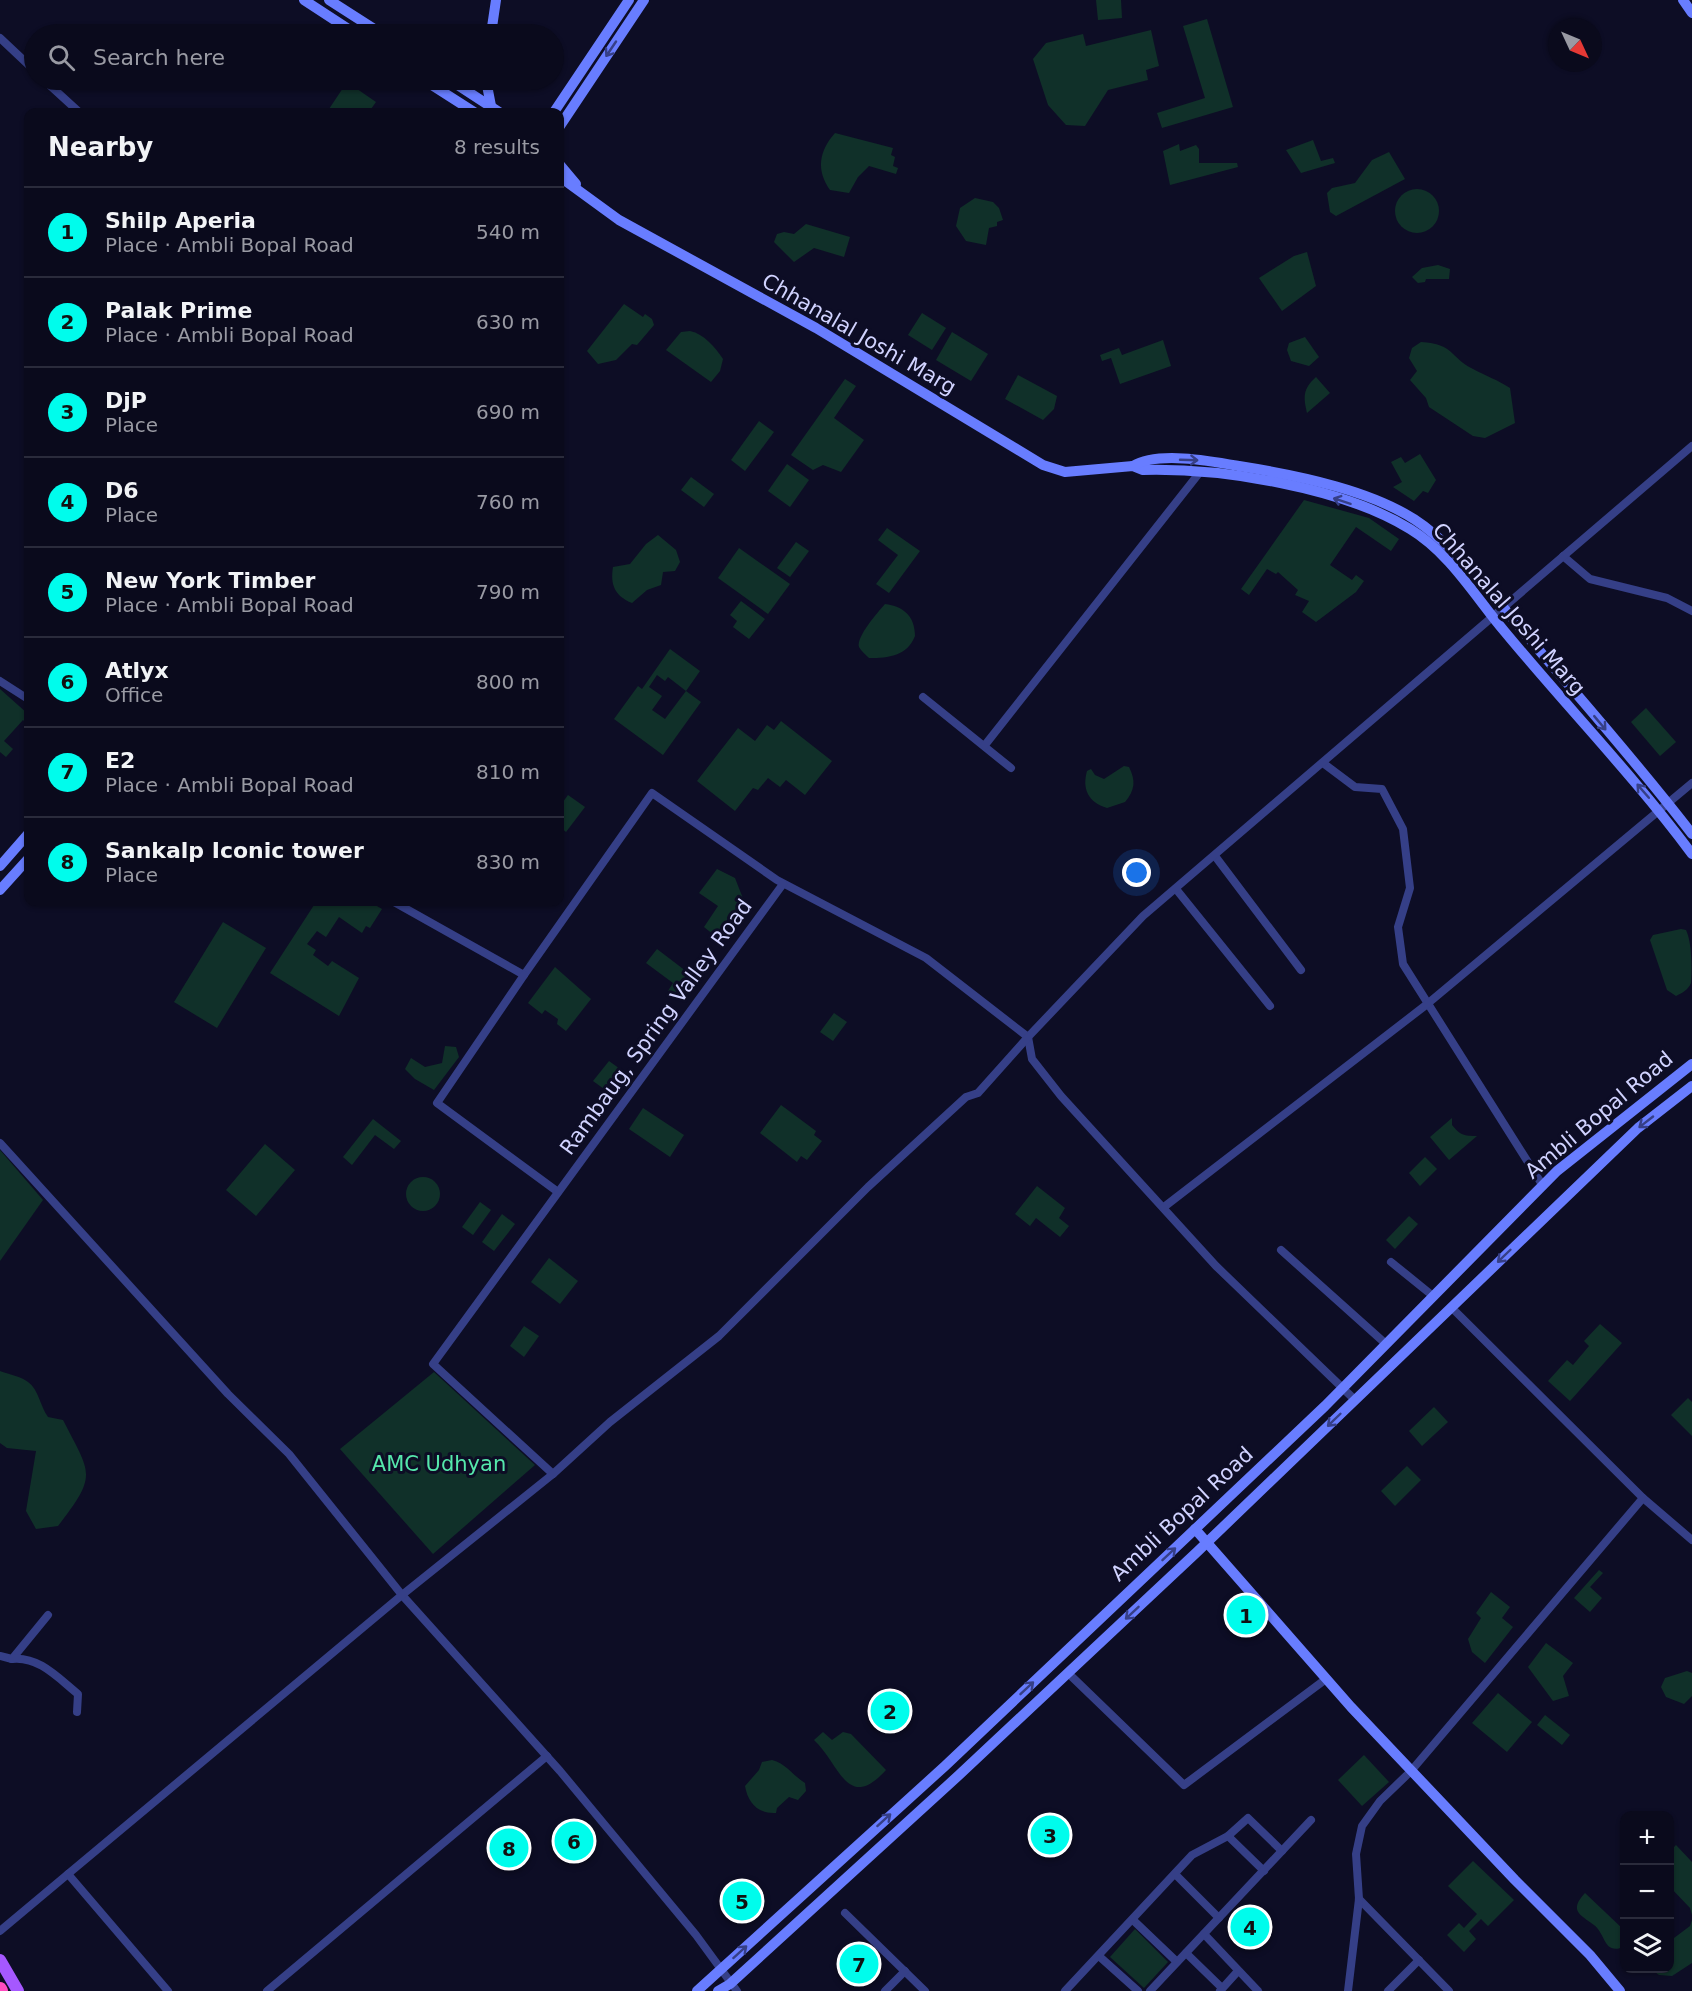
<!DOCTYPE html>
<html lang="en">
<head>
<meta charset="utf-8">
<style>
	:root { --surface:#0a0a1c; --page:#181829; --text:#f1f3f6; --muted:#999aa3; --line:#2a2b3b; --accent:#00fcec }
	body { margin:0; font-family:"DejaVu Sans",sans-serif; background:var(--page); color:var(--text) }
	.controls { position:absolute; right:18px; bottom:18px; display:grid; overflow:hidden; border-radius:12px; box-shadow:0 2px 4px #0004 }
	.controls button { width:54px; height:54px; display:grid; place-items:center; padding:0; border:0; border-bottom:2px solid var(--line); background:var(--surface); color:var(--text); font:30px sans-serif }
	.compass { position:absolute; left:1548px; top:18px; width:54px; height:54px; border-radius:50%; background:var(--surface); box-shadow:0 2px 4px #0004; rotate:134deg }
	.you { position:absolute; left:1137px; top:873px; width:21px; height:21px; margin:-15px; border:4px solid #fff; border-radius:50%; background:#1a73e8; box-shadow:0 0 0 9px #1a73e833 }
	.badge { display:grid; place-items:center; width:39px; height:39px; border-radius:50%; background:var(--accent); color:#111; font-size:20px; font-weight:700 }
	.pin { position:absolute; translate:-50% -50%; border:3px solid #fff; box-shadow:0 2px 6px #0006 }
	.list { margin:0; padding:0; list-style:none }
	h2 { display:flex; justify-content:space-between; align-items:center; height:78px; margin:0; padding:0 24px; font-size:26px }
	h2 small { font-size:20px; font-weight:400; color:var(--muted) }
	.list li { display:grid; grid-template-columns:39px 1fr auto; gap:18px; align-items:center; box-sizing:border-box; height:90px; padding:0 24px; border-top:2px solid var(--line) }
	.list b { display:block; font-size:22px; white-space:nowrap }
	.list p { margin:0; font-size:20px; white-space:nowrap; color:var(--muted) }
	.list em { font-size:20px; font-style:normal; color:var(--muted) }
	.icon { flex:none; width:33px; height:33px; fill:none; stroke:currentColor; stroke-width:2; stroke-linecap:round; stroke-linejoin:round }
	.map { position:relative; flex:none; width:1692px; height:1991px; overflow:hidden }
	.search { position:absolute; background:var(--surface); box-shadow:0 2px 4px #0004; left:24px; top:24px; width:540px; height:66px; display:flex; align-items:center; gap:15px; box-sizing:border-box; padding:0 21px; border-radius:33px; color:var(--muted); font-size:22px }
	.panel { position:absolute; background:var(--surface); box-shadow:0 2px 4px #0004; left:24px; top:108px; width:540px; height:798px; border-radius:12px }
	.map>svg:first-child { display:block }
	.green { fill:#103029 }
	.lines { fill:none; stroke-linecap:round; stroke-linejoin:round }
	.street { stroke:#353f87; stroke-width:8 }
	.secondary { stroke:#687dff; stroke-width:10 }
	.primary { stroke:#a558ff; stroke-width:12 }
	.highway { stroke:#ff4cbf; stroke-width:14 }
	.oneway { stroke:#363f87 }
	.labels { text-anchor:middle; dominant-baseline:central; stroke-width:6; stroke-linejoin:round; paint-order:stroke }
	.street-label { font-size:21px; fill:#d1d3ff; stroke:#0d0d25 }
	.park-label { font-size:21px; fill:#55e7ab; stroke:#0d0d25 }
</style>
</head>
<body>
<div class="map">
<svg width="1692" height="1991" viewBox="0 0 1692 1991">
	<rect width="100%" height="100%" fill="#0d0d25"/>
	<g class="green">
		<polygon points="1096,0 1121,0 1122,18 1098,20"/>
		<polygon points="1207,19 1233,107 1162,128 1157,113 1205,98 1183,26"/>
		<polygon points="1151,30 1159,66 1146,70 1148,80 1108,90 1085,126 1066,125 1048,105 1033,59 1046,43 1083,34 1086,46"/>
		<polygon points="347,82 376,102 371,109 375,112 327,112"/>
		<path d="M835,133l58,15 -2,7 4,2 -2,9 5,2 -2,6 -27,-8 -11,11 -9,16 -19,-3c-14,-20 -11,-39 5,-57z"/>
		<polygon points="1313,140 1321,161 1333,158 1335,163 1301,173 1286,150"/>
		<polygon points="1179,144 1180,151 1196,145 1199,149 1199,163 1237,163 1238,167 1170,185 1163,151"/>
		<polygon points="1389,152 1405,179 1336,216 1330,212 1327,193 1332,188 1355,183 1372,160"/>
		<circle cx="1417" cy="211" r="22"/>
		<polygon points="975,198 993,202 999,208 1003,220 997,222 997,226 989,228 986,245 966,241 956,226 960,208"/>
		<polygon points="806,224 850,237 844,257 814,248 794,262 774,242 777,234 784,232 794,234"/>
		<polygon points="1307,252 1316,286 1282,311 1259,278 1294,256"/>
		<polygon points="1438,265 1450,269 1449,279 1426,279 1425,282 1418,283 1412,277 1422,268"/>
		<polygon points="624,304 643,317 645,314 652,319 654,325 637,345 632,344 616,360 598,364 587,351"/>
		<polygon points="922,313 946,328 932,350 908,335"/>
		<path d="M690,331c14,3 25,16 33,28l-3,12 -9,11 -45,-32 15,-18z"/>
		<polygon points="952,332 988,354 971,381 936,360"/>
		<polygon points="1305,337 1319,357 1309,366 1291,361 1287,350 1289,343"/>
		<polygon points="1163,340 1171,366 1120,384 1111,358 1102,361 1100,355 1119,348 1122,355"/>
		<path d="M1421,342c34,2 28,15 52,27 13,7 25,11 37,19l5,35 -30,15 -12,-2 -44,-29 -3,-9 -16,-18 7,-9 -8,-13 3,-10z"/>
		<polygon points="1018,375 1057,396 1054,409 1043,420 1005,399"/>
		<path d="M1316,377l14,16 -23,20c-4,-17 -4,-24 9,-36z"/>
		<polygon points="845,379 856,386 834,418 864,440 841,472 823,465 813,470 791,455"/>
		<polygon points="759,421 774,432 745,471 731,460"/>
		<polygon points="1420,454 1436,480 1428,493 1423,491 1414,501 1393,487 1402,482 1391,462 1401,457 1405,463"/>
		<polygon points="787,464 809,480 790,507 768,491"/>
		<polygon points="691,477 714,494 704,507 681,490"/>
		<polygon points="1304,500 1369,518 1399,539 1391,551 1356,527 1330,565 1352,580 1356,575 1364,581 1356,592 1316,622 1302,612 1309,601 1295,595 1298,590 1278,572 1276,574 1267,569 1249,595 1241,589"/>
		<polygon points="887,528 920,551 889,593 876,584 898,555 878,540"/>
		<path d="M658,535l18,15 4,12 -5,9 -12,1 -2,13 -14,5 -15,13c-17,-7 -22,-18 -19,-36l17,-3 16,-20z"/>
		<polygon points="796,542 809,551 790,577 777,568"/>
		<polygon points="739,548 790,584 768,614 718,578"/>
		<polygon points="741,601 765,619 749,639 733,627 737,621 730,615"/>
		<path d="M885,604c18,2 30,12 30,32 -8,20 -26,22 -46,22 -4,-4 -8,-7 -10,-11 -3,-10 19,-35 26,-43z"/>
		<polygon points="670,649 700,671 686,691 668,677 665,681 657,675 649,687 662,696 652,710 665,719 686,691 701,702 663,755 614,719 638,686 642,689"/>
		<polygon points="0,689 28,714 28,725 23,720 4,741 13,749 6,757 0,752"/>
		<polygon points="1646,708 1676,742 1660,756 1631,722"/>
		<polygon points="781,721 832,761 805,795 786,780 780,787 768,778 758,790 753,788 735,811 697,781 738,728 755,741 767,725 774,730"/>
		<path d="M1124,766l5,1c7,14 6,23 -4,35l-18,6c-19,-6 -25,-19 -20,-37l4,-2 4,6 9,4z"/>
		<polygon points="568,795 585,807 566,832 560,827 560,806"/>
		<polygon points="717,869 735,878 744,901 719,939 704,927 718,906 699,893"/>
		<polygon points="316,902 370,902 382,909 370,928 366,926 362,933 339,917 326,937 317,931 307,944 316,950 313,955 328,966 332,961 359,978 339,1016 270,973"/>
		<polygon points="223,922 266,948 217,1028 174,1002"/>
		<path d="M1681,929l5,1c6,12 6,40 5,53 -3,7 -9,10 -15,13l-9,-6 -17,-50 3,-5z"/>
		<polygon points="657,949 695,978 678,999 668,991 673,983 646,963"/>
		<polygon points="555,967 591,999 566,1031 557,1024 558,1019 545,1010 542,1014 528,1003"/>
		<polygon points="834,1013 847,1022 833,1041 820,1032"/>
		<polygon points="445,1046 456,1047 459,1057 434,1090 415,1079 405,1069 411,1058 425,1067 442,1063"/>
		<polygon points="609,1061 627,1074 611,1094 593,1081"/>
		<polygon points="781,1105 816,1131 814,1135 822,1141 807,1160 801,1156 797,1162 760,1133"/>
		<polygon points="643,1108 684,1135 670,1157 629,1129"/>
		<path d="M1452,1118v7c8,10 12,11 25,11l-28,24 -19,-23z"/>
		<polygon points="373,1119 401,1141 394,1149 375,1135 352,1165 343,1157"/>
		<polygon points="265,1144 295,1170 256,1216 226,1190"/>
		<polygon points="0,1150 43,1200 0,1261"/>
		<polygon points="1425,1157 1437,1169 1420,1186 1409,1173"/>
		<circle cx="423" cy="1194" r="17"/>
		<polygon points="1037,1186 1065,1208 1059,1218 1069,1226 1060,1237 1036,1218 1030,1226 1015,1214"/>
		<polygon points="480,1202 491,1210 473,1235 462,1227"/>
		<polygon points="502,1214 515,1224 494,1251 482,1242"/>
		<polygon points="1409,1216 1418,1224 1395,1249 1386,1240"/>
		<polygon points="549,1258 578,1281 560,1304 531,1282"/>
		<polygon points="1600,1324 1622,1343 1570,1401 1548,1381 1567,1360 1573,1365 1589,1346 1584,1341"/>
		<polygon points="524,1326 539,1336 524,1357 510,1346"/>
		<path d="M0,1371c8,3 22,6 28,11 11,8 12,24 20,35l15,3c28,55 35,54 -5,106l-22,3 -10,-18 10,-60 -29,-3 -7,-5z"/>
		<polygon points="434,1372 535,1465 433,1554 340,1449"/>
		<polygon points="1688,1398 1692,1402 1692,1436 1671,1415"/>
		<polygon points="1434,1407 1448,1422 1422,1446 1409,1431"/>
		<polygon points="1407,1466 1421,1480 1395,1506 1381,1491"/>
		<polygon points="1599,1570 1603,1573 1590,1587 1602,1598 1590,1612 1574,1598"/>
		<polygon points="1491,1592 1510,1607 1502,1618 1513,1627 1485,1663 1472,1652 1468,1639 1481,1618 1476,1613"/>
		<polygon points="1546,1643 1573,1663 1563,1676 1569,1696 1553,1701 1528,1667"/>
		<polygon points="1687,1671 1692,1673 1692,1696 1684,1704 1666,1697 1661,1687 1665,1678"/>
		<polygon points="1498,1693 1532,1722 1507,1752 1472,1723"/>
		<polygon points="1545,1715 1570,1735 1562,1745 1537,1725"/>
		<path d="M823,1732l9,8 11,-8 8,2 35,36c-39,43 -46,-6 -72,-30z"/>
		<polygon points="1364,1755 1389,1782 1362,1806 1338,1780"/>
		<path d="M772,1760c15,4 20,15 33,23l1,8 -8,9 -9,-3 -12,11 -1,5c-18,1 -28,-10 -31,-27l14,-16 3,-8z"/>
		<polygon points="1676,1845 1692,1862 1692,1915 1690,1908 1670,1887 1670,1851"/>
		<polygon points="1473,1861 1514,1900 1488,1926 1481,1919 1469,1931 1476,1939 1464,1952 1447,1935 1459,1923 1464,1928 1477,1914 1448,1886"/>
		<path d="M1585,1893l39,37v17c-21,8 -18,-13 -30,-22 -13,-10 -26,-14 -9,-32z"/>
		<polygon points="1692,1920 1692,1963 1672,1976 1659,1975 1651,1969 1670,1968 1670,1941 1690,1926"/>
		<polygon points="1135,1929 1168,1962 1144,1988 1110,1957"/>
	</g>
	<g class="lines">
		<g class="street">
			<polyline points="0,38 34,70"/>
			<polyline points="44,80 79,112"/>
			<polyline points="1563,556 1590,579 1667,598 1692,611"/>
			<polyline points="0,681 28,699"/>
			<polyline points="923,697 1011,768"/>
			<polyline points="985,745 1200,472"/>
			<polyline points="1323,763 1355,787 1382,789 1403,829 1410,888 1398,927 1403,964 1543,1186"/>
			<polyline points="1215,856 1301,970"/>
			<polyline points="1176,889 1270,1006"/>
			<polyline points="394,902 524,975 652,793 777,880 926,958 1028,1037 1032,1059 1061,1096 1216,1266 1355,1400"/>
			<polyline points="524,975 437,1103 558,1192"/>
			<polyline points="0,1143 228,1394 289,1454 402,1595 560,1771 696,1935 737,1991"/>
			<polyline points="1164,1207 1426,1005 1692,783"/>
			<polyline points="1281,1250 1386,1344"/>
			<polyline points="1391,1262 1433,1296"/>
			<polyline points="553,1474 433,1364 783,884"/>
			<polyline points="1643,1498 1692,1540"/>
			<polyline points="0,1656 12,1659 48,1615"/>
			<path d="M12,1659c27,-3 46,19 66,35l-1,18"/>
			<polyline points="1068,1673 1184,1785 1326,1679"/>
			<polyline points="1264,1871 1228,1836 1248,1818 1282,1851"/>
			<polyline points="1175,1874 1219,1918"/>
			<polyline points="1359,1899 1449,1991"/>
			<polyline points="845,1913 925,1991"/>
			<polyline points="1133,1920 1177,1962"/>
			<polyline points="0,1931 68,1874"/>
			<polyline points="1204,1934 1258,1991"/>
			<polyline points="1186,1953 1222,1988"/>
			<polyline points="1100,1957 1138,1991"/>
			<polyline points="168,1991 68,1874 402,1595 553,1474 610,1422 719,1336 868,1187 966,1097 978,1093 1028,1037 1143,916 1692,446"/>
			<polyline points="267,1991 547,1756"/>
			<polyline points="885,1991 905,1971"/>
			<polyline points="1065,1991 1192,1855 1228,1836"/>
			<polyline points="1150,1991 1311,1820"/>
			<polyline points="1220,1991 1238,1971"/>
			<polyline points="1348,1991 1359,1899 1356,1854 1362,1826 1380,1801 1411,1771 1643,1498 1451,1307"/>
			<polyline points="1388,1991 1419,1960"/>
		</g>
		<g class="secondary">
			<polyline points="304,0 356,34"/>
			<polyline points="329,0 382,34"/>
			<polyline points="1683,0 1692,13"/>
			<polyline points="491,34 496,0"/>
			<polyline points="424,80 474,112"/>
			<polyline points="450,80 499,112"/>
			<polyline points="486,80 491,106"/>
			<polyline points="554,112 629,0"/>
			<polyline points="560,126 644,0"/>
			<polyline points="560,165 576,184"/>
			<path d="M560,177l59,43 197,108 227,137 22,7 68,-6 10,4c79,-2 199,17 267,59 40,24 66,69 95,103 62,75 129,144 187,222"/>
			<path d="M1133,466c24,-15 78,-5 106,0 57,9 139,25 185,60 42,32 80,83 114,123 52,61 105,121 154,185"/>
			<polyline points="0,866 28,834"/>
			<polyline points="0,890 28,859"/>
			<polyline points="1195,1529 1351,1707 1515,1880 1590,1955 1620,1991"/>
			<polyline points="697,1991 945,1766 1325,1406 1557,1171 1692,1064"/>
			<polyline points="718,1991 730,1984 959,1775 1197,1552 1638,1128 1692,1086"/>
		</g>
		<polyline class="primary" points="0,1960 18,1991"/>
		<polyline class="highway" points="0,1989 1,1991"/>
	</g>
	<defs><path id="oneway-shaft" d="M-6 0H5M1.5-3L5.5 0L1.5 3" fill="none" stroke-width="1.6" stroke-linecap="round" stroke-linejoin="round" transform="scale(1.5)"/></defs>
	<g class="oneway">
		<use href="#oneway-shaft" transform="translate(611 49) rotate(124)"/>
		<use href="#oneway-shaft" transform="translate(1189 460) rotate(2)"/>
		<use href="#oneway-shaft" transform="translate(1342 501) rotate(-162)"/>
		<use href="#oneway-shaft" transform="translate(1600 723) rotate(50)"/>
		<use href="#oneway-shaft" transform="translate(1643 791) rotate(-131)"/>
		<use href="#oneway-shaft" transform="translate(1646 1122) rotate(142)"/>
		<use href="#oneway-shaft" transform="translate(1504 1256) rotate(136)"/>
		<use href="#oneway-shaft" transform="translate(1334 1420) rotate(136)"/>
		<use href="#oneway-shaft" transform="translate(1169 1554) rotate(-43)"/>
		<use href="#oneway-shaft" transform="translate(1132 1613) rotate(137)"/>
		<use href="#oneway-shaft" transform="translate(1027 1688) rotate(-43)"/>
		<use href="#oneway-shaft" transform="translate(884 1820) rotate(-42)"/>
		<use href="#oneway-shaft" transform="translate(740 1952) rotate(-42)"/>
	</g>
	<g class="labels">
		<g class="street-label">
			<text transform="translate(859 334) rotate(30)">Chhanalal Joshi Marg</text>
			<text transform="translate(1509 609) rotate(49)">Chhanalal Joshi Marg</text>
			<text transform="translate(656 1027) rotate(-54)">Rambaug, Spring Valley Road</text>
			<text transform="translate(1599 1115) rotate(-40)">Ambli Bopal Road</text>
			<text transform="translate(1182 1514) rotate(-43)">Ambli Bopal Road</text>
		</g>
		<g class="park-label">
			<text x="439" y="1464">AMC Udhyan</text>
		</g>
	</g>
</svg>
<div class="controls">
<button>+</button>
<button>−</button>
<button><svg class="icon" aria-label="layers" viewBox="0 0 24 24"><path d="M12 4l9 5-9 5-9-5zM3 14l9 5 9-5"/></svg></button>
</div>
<svg class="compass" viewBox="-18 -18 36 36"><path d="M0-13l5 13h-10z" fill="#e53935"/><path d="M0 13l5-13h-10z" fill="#999aa3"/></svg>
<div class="you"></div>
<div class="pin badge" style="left:1246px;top:1615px">1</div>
<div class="pin badge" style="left:890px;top:1711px">2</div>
<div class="pin badge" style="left:1050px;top:1835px">3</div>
<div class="pin badge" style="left:1250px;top:1927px">4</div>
<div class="pin badge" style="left:742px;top:1901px">5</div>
<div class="pin badge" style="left:574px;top:1841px">6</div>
<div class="pin badge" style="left:859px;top:1964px">7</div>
<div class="pin badge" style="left:509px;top:1848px">8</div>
<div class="search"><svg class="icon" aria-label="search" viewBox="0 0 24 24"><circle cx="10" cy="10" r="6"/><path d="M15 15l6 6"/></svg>Search here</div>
<section class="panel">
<h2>Nearby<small>8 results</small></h2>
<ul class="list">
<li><span class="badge">1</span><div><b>Shilp Aperia</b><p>Place · Ambli Bopal Road</p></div><em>540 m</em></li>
<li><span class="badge">2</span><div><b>Palak Prime</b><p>Place · Ambli Bopal Road</p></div><em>630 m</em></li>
<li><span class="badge">3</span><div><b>DjP</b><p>Place</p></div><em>690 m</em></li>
<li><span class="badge">4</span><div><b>D6</b><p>Place</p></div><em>760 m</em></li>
<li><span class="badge">5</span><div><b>New York Timber</b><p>Place · Ambli Bopal Road</p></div><em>790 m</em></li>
<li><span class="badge">6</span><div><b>Atlyx</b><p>Office</p></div><em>800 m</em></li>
<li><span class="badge">7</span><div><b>E2</b><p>Place · Ambli Bopal Road</p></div><em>810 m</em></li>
<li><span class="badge">8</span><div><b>Sankalp Iconic tower</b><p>Place</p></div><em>830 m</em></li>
</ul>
</section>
</div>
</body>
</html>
